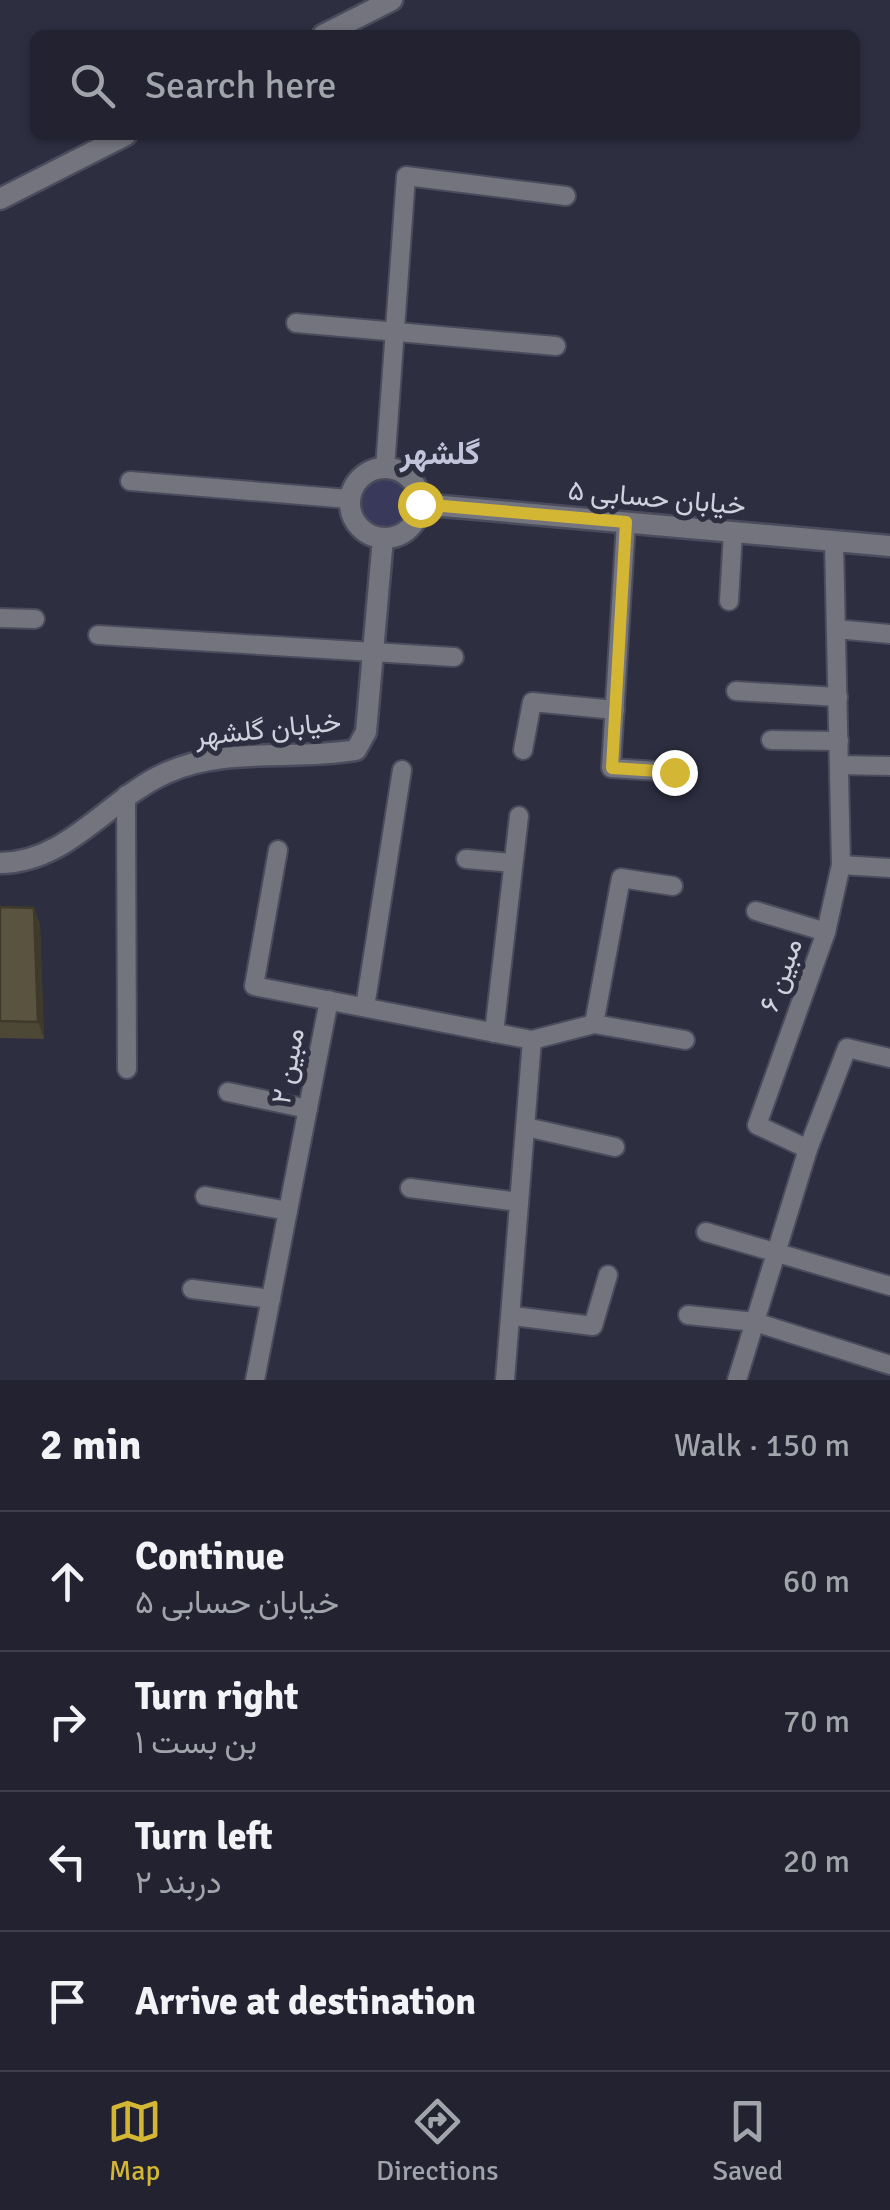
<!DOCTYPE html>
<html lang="en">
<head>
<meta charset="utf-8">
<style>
	:root { --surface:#222230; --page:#2e2f3c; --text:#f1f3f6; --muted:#a2a4ab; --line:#3f3f4c; --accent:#d4b635 }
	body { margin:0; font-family:Signika,Vazirmatn,sans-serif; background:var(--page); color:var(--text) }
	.stop { position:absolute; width:30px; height:30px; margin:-22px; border:8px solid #d4b635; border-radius:50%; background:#fff }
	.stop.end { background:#d4b635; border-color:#fff; box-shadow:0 2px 10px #0008 }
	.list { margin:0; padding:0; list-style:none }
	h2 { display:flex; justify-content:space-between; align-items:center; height:130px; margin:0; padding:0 40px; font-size:42px }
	h2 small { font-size:32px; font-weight:400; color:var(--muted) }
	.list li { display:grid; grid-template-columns:65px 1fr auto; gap:30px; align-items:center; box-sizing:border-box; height:140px; padding:0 40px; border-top:2px solid var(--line) }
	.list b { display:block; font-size:38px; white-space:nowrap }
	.list p { margin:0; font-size:32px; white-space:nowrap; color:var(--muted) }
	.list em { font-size:32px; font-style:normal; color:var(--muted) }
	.icon { flex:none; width:55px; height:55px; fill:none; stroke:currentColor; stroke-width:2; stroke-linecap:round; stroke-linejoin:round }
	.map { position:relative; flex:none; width:890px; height:1380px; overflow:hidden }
	.search { position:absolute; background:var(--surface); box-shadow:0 2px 8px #0004; left:30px; right:30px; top:30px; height:110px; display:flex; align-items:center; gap:25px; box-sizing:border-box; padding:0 35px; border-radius:15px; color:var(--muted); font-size:38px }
	.sheet { height:690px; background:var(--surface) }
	nav { display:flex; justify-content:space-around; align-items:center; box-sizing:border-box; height:140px; border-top:2px solid var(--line); background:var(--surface); font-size:28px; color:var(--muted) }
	nav a { display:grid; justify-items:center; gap:5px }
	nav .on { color:var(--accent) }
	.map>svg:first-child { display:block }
	.green { fill:#39395b }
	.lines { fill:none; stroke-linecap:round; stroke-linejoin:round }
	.minor-casing { stroke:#4a4b5c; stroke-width:22 }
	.tertiary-casing { stroke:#4a4b5c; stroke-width:25 }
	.minor { stroke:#73747e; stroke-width:18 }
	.tertiary { stroke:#73747e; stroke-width:20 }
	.wall { fill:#4d4736 }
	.shaded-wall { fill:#3e3a2c }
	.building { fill:#59533f; stroke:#3e3a2c; stroke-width:2.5 }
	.route { stroke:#d4b635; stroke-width:12 }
	.labels { text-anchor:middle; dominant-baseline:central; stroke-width:10; stroke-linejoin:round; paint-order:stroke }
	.street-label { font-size:28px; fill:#d0d1dd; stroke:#2d2e40 }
	.quarter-label { font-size:32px; font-weight:bold; fill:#c2c4db; stroke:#2d2e40 }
</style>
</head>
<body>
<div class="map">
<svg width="890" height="1380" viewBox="0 0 890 1380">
	<rect width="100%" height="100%" fill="#2d2e40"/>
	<circle class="green" cx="385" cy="503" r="23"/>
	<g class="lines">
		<g class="minor-casing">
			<g id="minor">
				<polyline points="296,323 556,346"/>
				<polyline points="385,468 406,176 566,196"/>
				<polyline points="130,481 349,499"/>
				<polyline points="626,522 611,768 673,772"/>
				<polyline points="729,601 733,532"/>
				<polyline points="0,618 35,619"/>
				<polyline points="836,629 890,634"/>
				<polyline points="98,635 454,657"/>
				<polyline points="736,691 838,697"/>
				<polyline points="771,740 839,741"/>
				<polyline points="523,750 532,702 615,710"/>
				<polyline points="839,765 890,766"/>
				<polyline points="126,795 127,1069"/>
				<polyline points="278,850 254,986 532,1040 594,1024 685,1040"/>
				<polyline points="466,859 513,863"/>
				<polyline points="841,865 890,868"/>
				<polyline points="756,911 826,932"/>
				<polyline points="365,1007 402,770"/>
				<polyline points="594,1024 621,878 673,886"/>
				<polyline points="494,1033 519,816"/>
				<polyline points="228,1092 308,1109"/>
				<polyline points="526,1127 615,1147"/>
				<polyline points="808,1149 757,1125 826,932 841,865 834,541"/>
				<polyline points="410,1188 519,1202"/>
				<polyline points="205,1196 288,1211"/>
				<polyline points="706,1232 890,1286"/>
				<polyline points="192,1289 271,1299"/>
				<polyline points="688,1315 755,1322 890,1365"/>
				<polyline points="513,1316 593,1326 608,1275"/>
				<polyline points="255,1380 329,1000"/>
				<polyline points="505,1380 532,1040"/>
				<polyline points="737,1380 808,1149 847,1048 890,1058"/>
			</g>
		</g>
		<g class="tertiary-casing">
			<g id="tertiary">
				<polyline points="323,35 392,0"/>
				<polyline points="0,199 126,135"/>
				<circle cx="385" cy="503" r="35"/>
				<polyline points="420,504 890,546"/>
				<path d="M0,863c67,0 108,-64 166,-90 59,-27 128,-12 190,-23l10,-18 17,-194"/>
			</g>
		</g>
		<use href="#minor" class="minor"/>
		<use href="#tertiary" class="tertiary"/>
	</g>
	<polygon class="wall" points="0,907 34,908 40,925 44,1039 0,1038"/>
	<polygon class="shaded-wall" points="34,908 40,925 44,1039 38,1022"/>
	<polygon class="building" points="0,907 34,908 38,1022 0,1021"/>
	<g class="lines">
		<polyline class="route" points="420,504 626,522 612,768 674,772"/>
	</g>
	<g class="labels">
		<g class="street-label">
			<text transform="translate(657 498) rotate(5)">خیابان حسابی ۵</text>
			<text transform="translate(268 729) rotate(-6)">خیابان گلشهر</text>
			<text transform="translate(781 975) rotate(-70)">مبین ۶</text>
			<text transform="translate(288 1066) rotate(-79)">مبین ۲</text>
		</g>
		<g class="quarter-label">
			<text x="440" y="453">گلشهر</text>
		</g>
	</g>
</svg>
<div class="stop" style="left:420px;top:504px"></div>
<div class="stop end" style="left:674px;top:772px"></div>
<div class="search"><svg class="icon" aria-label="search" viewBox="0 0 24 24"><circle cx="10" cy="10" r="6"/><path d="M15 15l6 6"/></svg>Search here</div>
</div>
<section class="sheet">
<h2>2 min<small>Walk · 150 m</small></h2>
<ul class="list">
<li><svg class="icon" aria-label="ahead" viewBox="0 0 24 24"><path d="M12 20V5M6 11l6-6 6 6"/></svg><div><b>Continue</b><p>خیابان حسابی ۵</p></div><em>60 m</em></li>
<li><svg class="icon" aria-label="right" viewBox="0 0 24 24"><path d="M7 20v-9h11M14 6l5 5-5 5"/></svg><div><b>Turn right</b><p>بن بست ۱</p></div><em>70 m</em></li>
<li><svg class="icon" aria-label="left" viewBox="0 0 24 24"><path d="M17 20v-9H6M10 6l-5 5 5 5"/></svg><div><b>Turn left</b><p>دربند ۲</p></div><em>20 m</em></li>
<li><svg class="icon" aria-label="arrive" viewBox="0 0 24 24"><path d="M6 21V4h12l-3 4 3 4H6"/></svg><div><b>Arrive at destination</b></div></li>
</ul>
</section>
<nav>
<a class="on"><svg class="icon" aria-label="map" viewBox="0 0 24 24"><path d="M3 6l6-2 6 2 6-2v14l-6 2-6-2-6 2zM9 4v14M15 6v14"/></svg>Map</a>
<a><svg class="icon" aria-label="directions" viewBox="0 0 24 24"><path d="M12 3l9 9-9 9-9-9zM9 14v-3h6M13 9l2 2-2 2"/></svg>Directions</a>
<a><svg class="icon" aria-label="saved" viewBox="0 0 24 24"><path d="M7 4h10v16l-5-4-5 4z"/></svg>Saved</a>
</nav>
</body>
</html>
